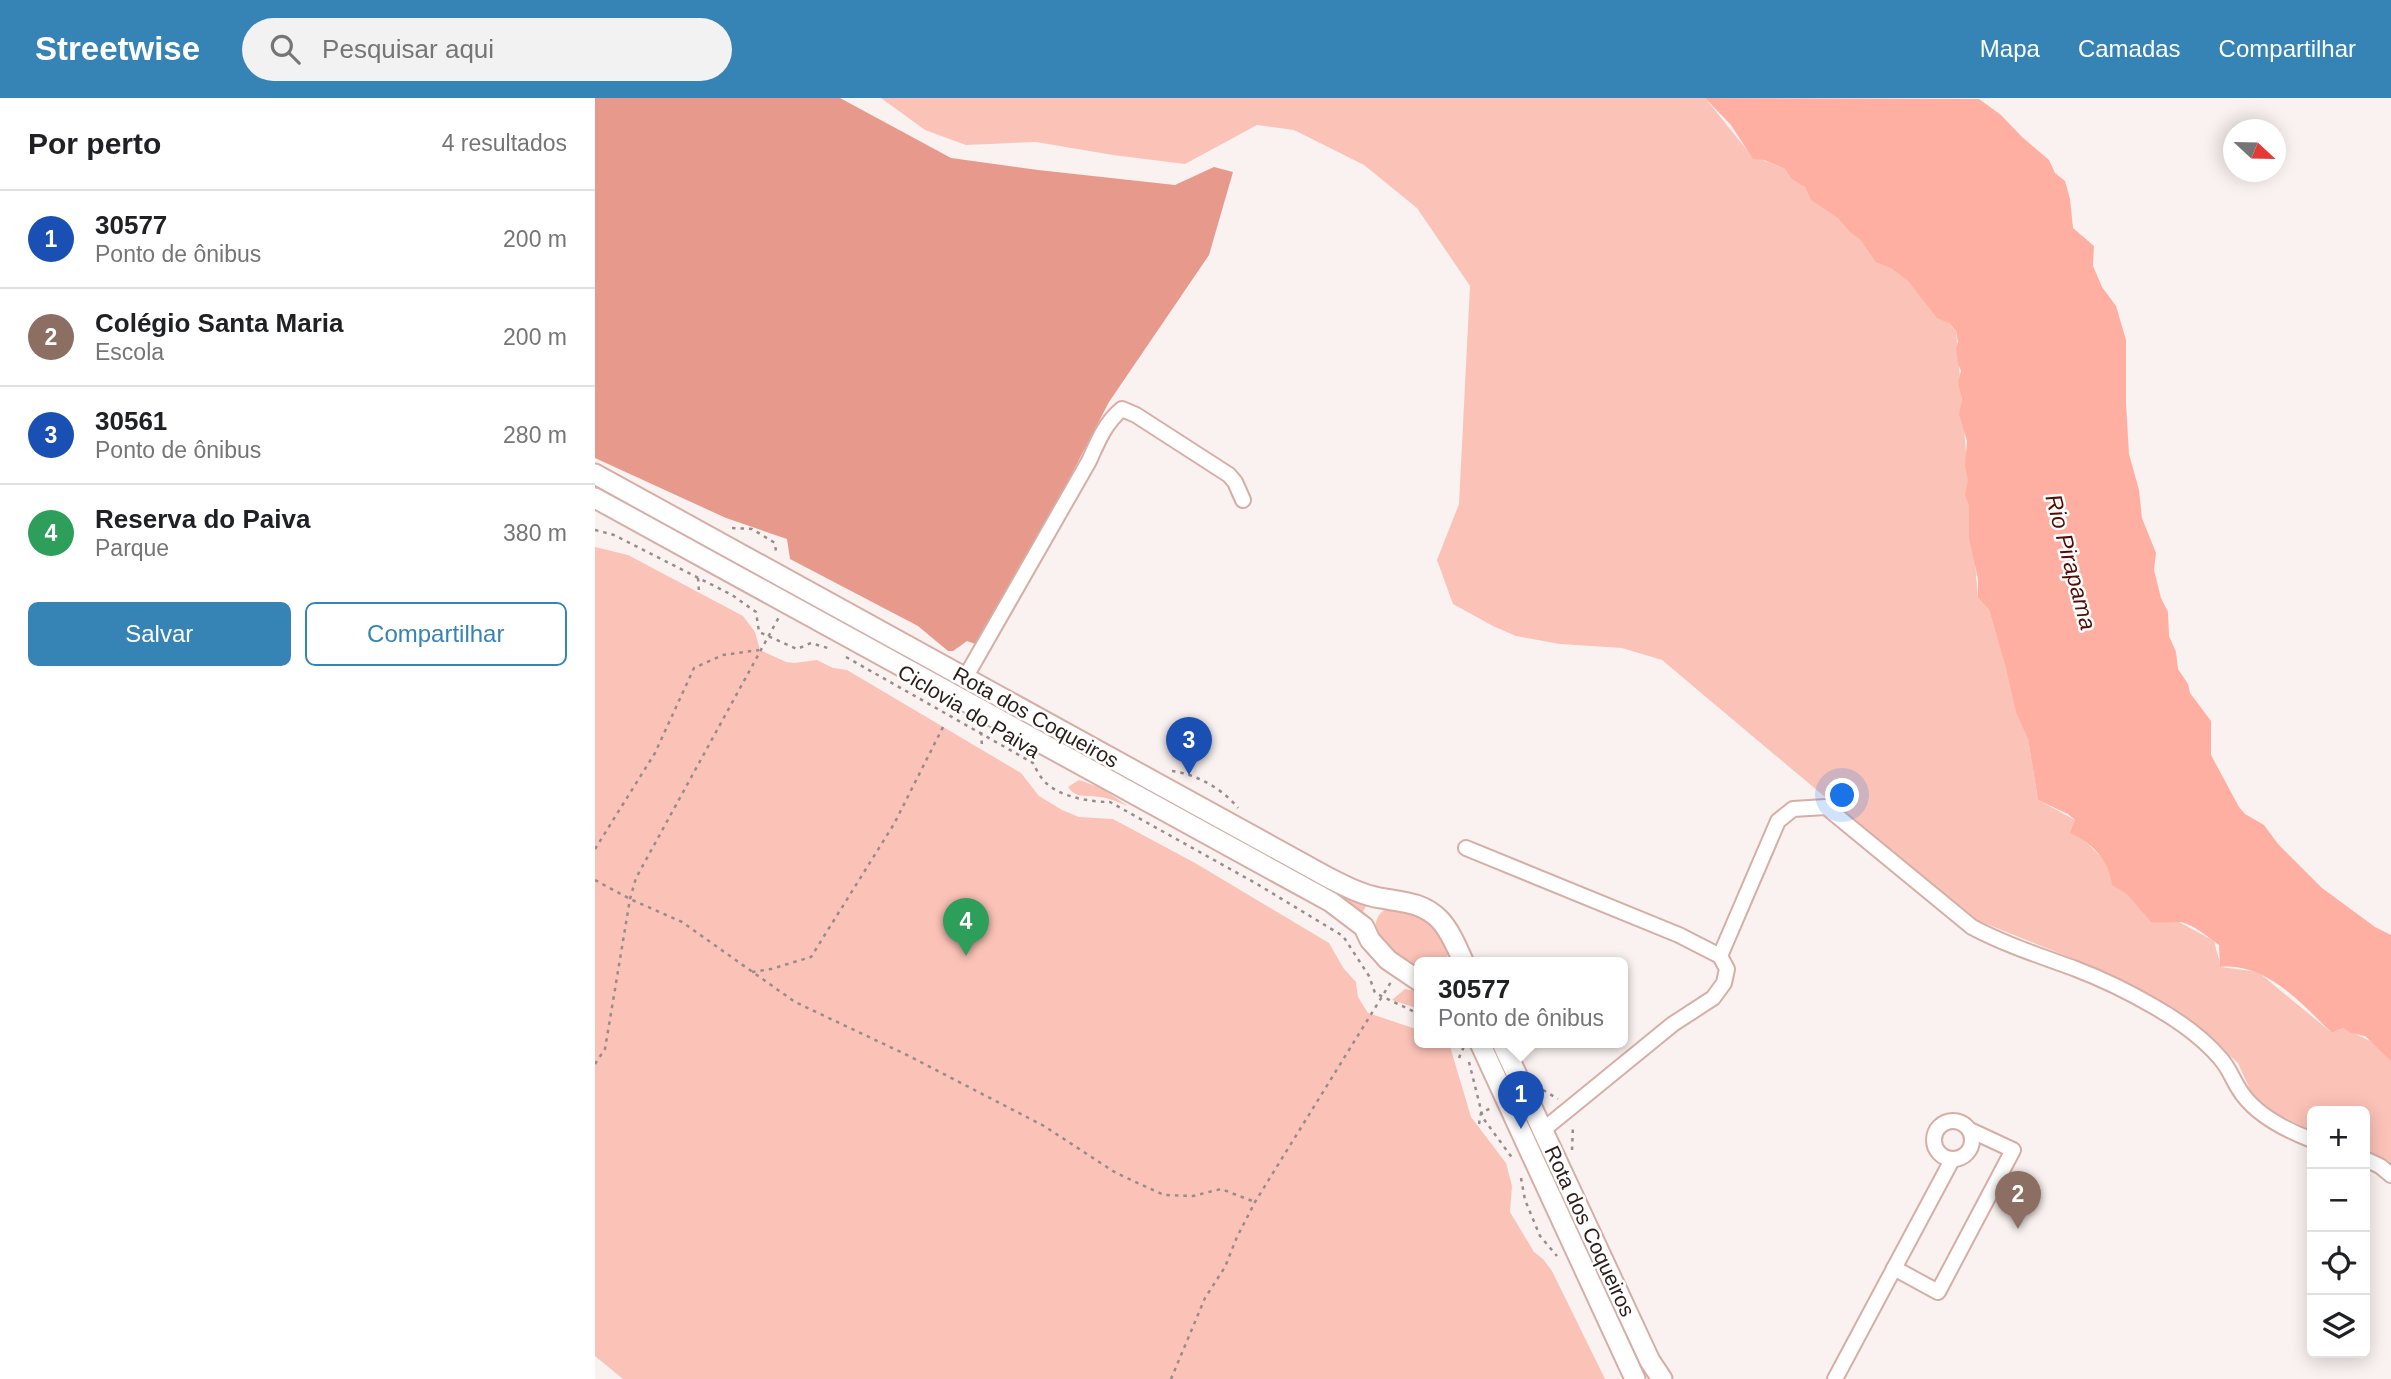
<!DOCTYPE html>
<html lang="pt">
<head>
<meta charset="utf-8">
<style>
	:root { --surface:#fff; --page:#f2f2f2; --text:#202124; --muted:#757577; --line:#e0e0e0; --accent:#3683b5 }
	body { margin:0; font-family:Arial,sans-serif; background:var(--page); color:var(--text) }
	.controls { position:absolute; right:21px; bottom:21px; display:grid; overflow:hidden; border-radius:10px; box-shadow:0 4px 18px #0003 }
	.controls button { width:63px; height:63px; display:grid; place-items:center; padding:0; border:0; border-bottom:2px solid var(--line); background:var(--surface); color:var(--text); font:35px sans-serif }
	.compass { position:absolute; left:1628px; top:21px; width:63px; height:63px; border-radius:50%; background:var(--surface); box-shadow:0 4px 18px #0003; rotate:112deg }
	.you { position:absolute; left:1248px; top:698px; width:24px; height:24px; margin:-18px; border:5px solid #fff; border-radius:50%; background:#1a73e8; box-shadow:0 0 0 10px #1a73e833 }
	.badge { display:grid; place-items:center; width:46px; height:46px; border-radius:50%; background:var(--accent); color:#fff; font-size:23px; font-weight:700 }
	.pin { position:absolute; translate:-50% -58px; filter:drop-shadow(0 2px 4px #0008) }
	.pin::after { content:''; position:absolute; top:37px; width:24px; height:21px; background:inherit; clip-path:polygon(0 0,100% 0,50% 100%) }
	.popup { position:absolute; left:819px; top:859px; width:214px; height:91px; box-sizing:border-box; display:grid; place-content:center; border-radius:10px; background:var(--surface); filter:drop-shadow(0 2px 5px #0005); font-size:23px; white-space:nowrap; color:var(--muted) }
	.popup b { font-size:26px; color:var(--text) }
	.popup::after { content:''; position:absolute; left:50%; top:100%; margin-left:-14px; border:14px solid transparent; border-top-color:var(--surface) }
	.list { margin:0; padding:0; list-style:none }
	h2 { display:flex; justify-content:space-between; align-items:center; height:91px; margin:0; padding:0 28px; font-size:30px }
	h2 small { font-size:23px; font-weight:400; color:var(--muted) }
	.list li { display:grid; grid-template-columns:46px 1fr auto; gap:21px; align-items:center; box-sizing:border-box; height:98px; padding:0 28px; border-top:2px solid var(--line) }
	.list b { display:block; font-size:26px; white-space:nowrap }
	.list p { margin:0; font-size:23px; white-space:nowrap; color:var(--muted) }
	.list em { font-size:23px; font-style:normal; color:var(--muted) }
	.actions { display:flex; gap:14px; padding:21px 28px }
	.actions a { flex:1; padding:16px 0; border:2px solid var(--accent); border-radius:10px; text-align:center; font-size:24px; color:var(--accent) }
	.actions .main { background:var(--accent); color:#fff }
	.icon { flex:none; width:38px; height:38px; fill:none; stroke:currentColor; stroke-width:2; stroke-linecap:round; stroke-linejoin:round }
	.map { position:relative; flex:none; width:1796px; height:1281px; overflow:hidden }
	header { display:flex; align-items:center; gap:42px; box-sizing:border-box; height:98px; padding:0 35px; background:var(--accent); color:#fff }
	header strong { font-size:33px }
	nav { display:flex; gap:38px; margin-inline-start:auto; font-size:24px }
	.search { width:490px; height:63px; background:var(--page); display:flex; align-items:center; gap:18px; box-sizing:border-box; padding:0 24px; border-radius:38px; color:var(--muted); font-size:26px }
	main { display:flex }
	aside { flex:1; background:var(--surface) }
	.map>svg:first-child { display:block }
	.green { fill:#fbc2b7 }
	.forest { fill:#e7998b }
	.water { fill:#ffafa1 }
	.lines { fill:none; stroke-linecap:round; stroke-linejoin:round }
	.minor-casing { stroke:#d6aea6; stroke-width:18 }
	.major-casing { stroke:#d6aea6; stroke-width:23 }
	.path { stroke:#978c8a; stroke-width:2.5; stroke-dasharray:3.5 5; stroke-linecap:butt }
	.minor { stroke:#fff; stroke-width:14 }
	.major { stroke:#fff; stroke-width:19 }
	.labels { text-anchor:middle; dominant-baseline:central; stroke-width:5; stroke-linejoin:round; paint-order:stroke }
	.street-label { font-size:21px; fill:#2b1d1a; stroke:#fff }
	.water-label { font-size:23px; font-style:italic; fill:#520d05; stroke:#fff }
</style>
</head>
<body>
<header>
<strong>Streetwise</strong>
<div class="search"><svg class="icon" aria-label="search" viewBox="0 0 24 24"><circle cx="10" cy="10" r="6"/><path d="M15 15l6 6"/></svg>Pesquisar aqui</div>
<nav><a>Mapa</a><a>Camadas</a><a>Compartilhar</a></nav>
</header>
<main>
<aside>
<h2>Por perto<small>4 resultados</small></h2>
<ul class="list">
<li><span class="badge" style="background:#1a4fb4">1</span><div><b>30577</b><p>Ponto de ônibus</p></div><em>200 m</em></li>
<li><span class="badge" style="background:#8d6e63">2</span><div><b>Colégio Santa Maria</b><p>Escola</p></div><em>200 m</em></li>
<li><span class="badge" style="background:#1a4fb4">3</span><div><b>30561</b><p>Ponto de ônibus</p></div><em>280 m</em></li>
<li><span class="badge" style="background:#2e9e5b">4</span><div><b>Reserva do Paiva</b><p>Parque</p></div><em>380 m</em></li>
</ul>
<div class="actions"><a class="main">Salvar</a><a>Compartilhar</a></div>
</aside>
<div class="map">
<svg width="1796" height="1281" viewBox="0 0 1796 1281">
	<rect width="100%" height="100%" fill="#faf2f0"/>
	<g class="green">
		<polygon points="286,0 1110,0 1156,57 1190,71 1313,183 1361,233 1383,500 1394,512 1433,641 1443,702 1480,722 1476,735 1487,740 1504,757 1584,824 1619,843 1626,869 1663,874 1737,935 1748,930 1775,943 1796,958 1796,1068 1778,1055 1770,1052 1770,1013 1717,1013 1717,1033 1682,1016 1657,996 1643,965 1609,935 1554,897 1476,860 1384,823 1236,704 1067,562 1027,550 965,546 921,538 898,528 858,506 842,462 864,406 875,188 822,110 769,67 699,32 662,27 590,66 518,57 441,44 371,47 330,32"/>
		<polygon points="0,449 33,457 148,518 160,534 165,552 191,564 199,565 222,562 238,570 252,572 426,675 444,698 467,712 484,719 518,721 600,765 734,845 749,871 761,884 763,899 773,915 824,932 824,945 854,945 876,1019 911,1065 917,1088 915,1114 939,1154 948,1161 957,1173 1010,1281 28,1281 0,1258"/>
		<polygon points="407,609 772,806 765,820 402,614"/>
		<path d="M484,682l22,8 27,18c-9,-3 -18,-8 -28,-9 -12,-2 -24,2 -32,-10z"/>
		<path d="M795,809l33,9 18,15 7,24 -5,8h-24v11l-44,-37c0,-15 1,-24 15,-30z"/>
		<polygon points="810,891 824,894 824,911 797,902"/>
	</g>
	<polygon class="forest" points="0,0 245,0 356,60 443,72 580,87 619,69 638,74 614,157 514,304 391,541 383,547 372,543 358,553 353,553 323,528 195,461 192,441 131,420 0,360"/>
	<path class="water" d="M1110,0l274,1 22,16 21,22 27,23 6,13 10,8 5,18 3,29 21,18 -1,20 9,21 14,19 10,34v63l3,51 10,36 3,28 14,35 -2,17 7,28 7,14 1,24 7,16 2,17 10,15 2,9 21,28v34l28,52 6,7 19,11 14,19 44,44 53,39 16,8v126l-26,-25 -14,-3 -8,-5 -11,5c-30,-29 -66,-71 -112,-66l-1,-22c-11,-8 -27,-22 -40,-23 -9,0 -19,1 -28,0l-24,-28 -15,-9c-2,-23 -20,-43 -42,-52l5,-13 -7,-6 -30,-14 -10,-61 -12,-27 -10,-44 -17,-58 -11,-12v-19l-9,-41v-33l-4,-10 3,-15 -3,-14 2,-25 -8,-27 3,-14 -4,-18 3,-11 -3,-7 -2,-16 2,-6 -2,-11 -7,-8 -12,-5 -29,-37 -17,-13 -15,-6 -16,-23 -9,-6 -13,-15 -27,-18 -6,-13 -13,-8 -7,-10 -21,-9 -11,-1 -22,-34z"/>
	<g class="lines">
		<g class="minor-casing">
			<g id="minor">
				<path d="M370,580l124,-217c9,-20 16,-38 33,-52l14,6 93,60 6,7 8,18"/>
				<polyline points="871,750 1084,837 1125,858 1132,871 1129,885 1118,900 1078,926 948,1032"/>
				<path d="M1125,858l58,-135 15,-12 33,-2 146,120c34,18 69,29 104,42 26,10 53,23 77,37 23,13 49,31 67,52 9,10 12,20 19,31 15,25 47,41 73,51"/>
				<circle cx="1358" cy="1042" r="19"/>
				<polyline points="1770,1061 1785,1068 1796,1077"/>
				<polyline points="1299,1170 1343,1194 1418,1052 1375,1032"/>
				<polyline points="1240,1281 1357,1062"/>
			</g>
		</g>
		<g class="major-casing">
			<g id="major">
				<path d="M0,376l734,404c16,8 33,17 51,20 22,4 43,4 60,22 11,12 17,28 24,43"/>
				<polyline points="0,400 736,804 769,829 775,842 793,862 824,883"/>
				<polyline points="885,945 1040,1281"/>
				<polyline points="907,945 1055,1263 1067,1281"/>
			</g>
		</g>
		<g class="path">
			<polyline points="137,430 157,431 180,445 181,454"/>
			<polyline points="0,432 19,437 137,497 161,514 164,534 202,551 216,545 236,551"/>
			<polyline points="103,480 104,494"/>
			<path d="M251,559l187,106c3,6 7,14 12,19 15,15 45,20 65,20l147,82 86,52 26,40 6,17 44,21"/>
			<polyline points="386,634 387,648"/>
			<path d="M577,673c24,3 51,18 66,37"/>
			<polyline points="0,751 60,655 99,570 128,557 164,552"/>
			<polyline points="0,782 35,801 87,824 200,904 312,957 449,1028 521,1075 569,1097 598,1098 626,1091 660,1104"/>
			<polyline points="157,874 176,871 216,859 299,726 349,627"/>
			<polyline points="864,960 869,948"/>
			<polyline points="874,964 888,1020 918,1061"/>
			<polyline points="0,966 10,951 35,801 41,780 184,519"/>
			<polyline points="948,992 963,1001"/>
			<polyline points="884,1026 886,1015 896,1010"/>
			<polyline points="977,1052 978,1027"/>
			<polyline points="926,1080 930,1102 945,1138 962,1158"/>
			<polyline points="576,1281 610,1200 630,1169 642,1139 660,1104 796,884"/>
		</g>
		<use href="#minor" class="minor"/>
		<use href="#major" class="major"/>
	</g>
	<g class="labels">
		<g class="street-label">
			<text transform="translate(374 613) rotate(31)">Ciclovia do Paiva</text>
			<text transform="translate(441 619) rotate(29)">Rota dos Coqueiros</text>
			<text transform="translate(995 1133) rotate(65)">Rota dos Coqueiros</text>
		</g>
		<g class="water-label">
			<text transform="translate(1476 464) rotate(75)">Rio Pirapama</text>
		</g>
	</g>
</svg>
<div class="controls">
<button>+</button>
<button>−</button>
<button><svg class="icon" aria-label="locate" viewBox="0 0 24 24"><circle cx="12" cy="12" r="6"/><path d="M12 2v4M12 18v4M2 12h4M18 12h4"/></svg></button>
<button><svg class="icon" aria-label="layers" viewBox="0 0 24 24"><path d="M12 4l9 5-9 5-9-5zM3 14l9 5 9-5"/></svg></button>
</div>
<svg class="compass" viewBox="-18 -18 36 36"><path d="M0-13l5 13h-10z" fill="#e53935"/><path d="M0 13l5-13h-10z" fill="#757577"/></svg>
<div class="you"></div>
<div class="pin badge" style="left:926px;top:1031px;background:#1a4fb4">1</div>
<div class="popup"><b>30577</b>Ponto de ônibus</div>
<div class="pin badge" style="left:1423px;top:1131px;background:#8d6e63">2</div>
<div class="pin badge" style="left:594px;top:677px;background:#1a4fb4">3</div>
<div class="pin badge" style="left:371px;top:858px;background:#2e9e5b">4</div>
</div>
</main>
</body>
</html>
